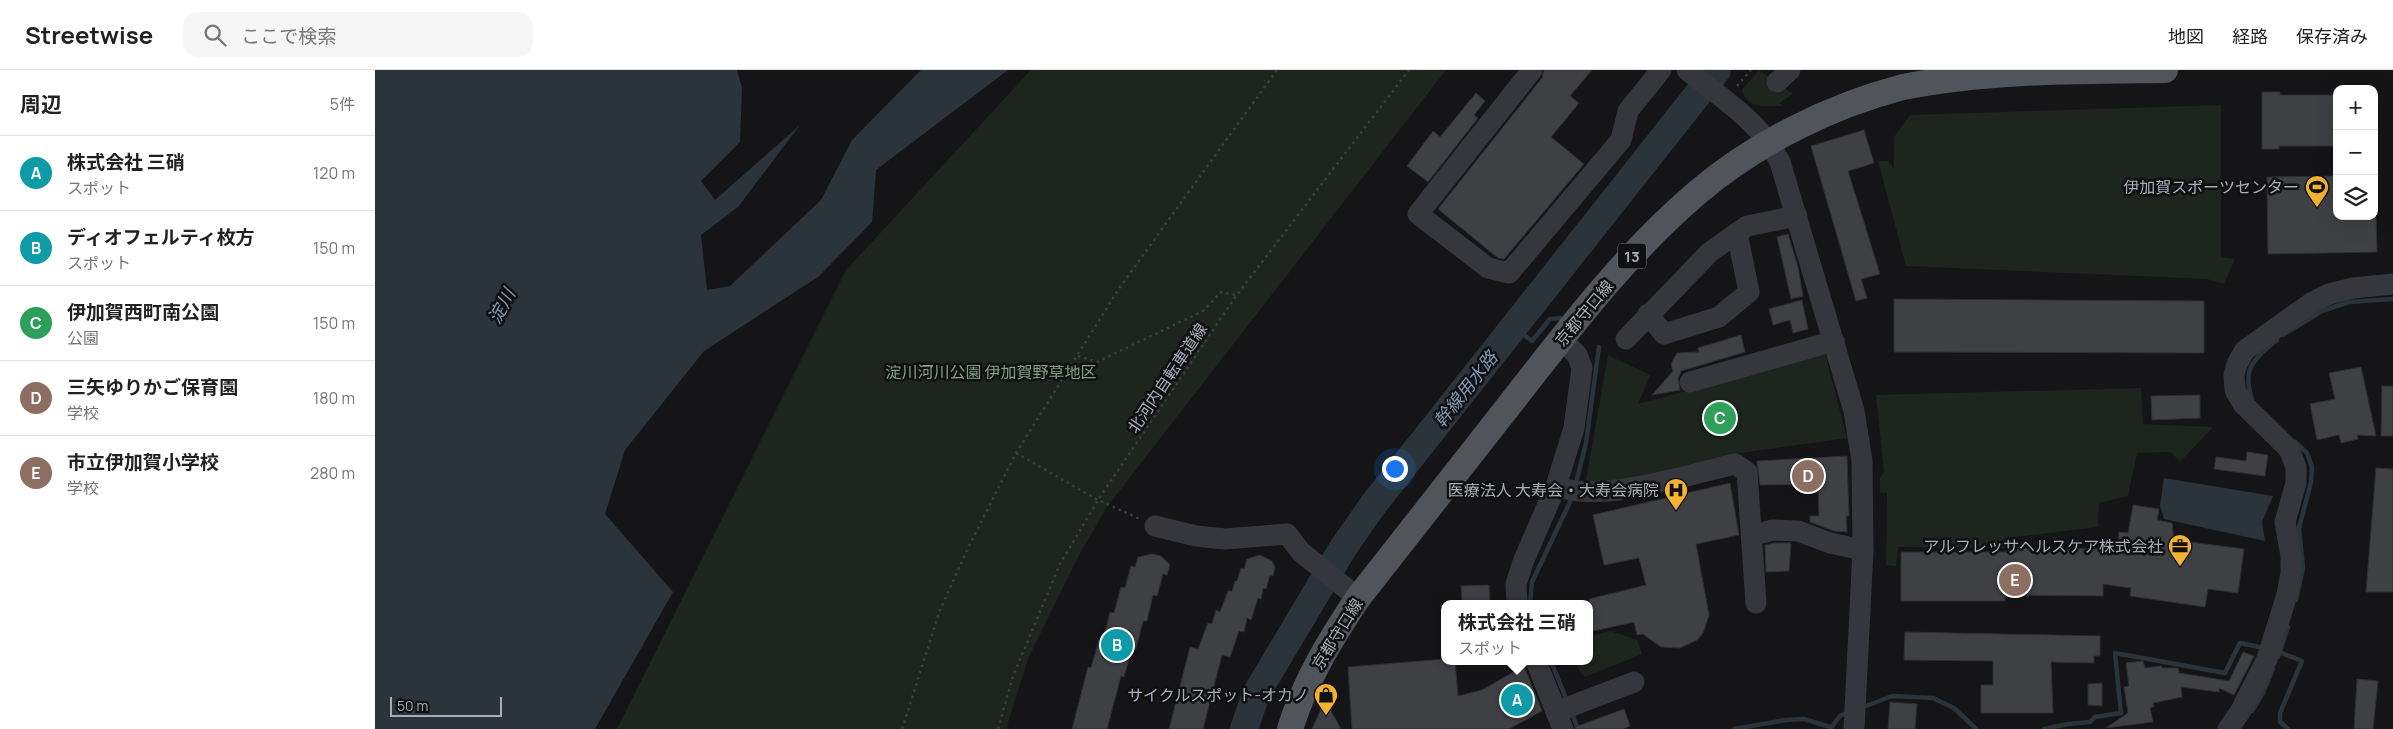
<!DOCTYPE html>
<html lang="ja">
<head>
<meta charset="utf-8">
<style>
	:root { --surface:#fff; --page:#f6f6f6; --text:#222; --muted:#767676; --line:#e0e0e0; --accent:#111827 }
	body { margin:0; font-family:Manrope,"Noto Sans JP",sans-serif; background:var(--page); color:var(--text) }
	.controls { position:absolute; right:15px; top:15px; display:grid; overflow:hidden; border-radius:10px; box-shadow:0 5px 20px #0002 }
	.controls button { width:45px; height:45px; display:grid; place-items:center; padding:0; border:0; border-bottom:1px solid var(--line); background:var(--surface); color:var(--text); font:25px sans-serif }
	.scale { position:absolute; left:15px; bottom:12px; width:112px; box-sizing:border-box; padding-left:5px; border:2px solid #a7acb7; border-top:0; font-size:14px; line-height:18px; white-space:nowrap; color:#a7acb7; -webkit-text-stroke:4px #101012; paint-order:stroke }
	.you { position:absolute; left:1019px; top:398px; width:18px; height:18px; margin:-12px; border:4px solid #fff; border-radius:50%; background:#1a73e8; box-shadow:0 0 0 8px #1a73e833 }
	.badge { display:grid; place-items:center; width:32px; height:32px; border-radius:50%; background:var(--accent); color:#fff; font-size:16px; font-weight:700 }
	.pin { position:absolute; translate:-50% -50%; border:2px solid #fff; box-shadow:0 1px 5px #0006 }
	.popup { position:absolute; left:1066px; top:530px; width:152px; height:65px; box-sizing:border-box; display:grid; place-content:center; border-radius:10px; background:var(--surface); filter:drop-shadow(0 1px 4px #0005); font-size:16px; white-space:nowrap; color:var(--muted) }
	.popup b { font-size:19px; color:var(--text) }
	.popup::after { content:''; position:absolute; left:50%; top:100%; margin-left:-10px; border:10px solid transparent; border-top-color:var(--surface) }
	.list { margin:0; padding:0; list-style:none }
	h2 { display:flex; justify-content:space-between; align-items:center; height:65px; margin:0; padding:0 20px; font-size:21px }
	h2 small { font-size:16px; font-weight:400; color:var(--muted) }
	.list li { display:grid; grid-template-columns:32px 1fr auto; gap:15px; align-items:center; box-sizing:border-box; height:75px; padding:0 20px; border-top:1px solid var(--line) }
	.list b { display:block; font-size:19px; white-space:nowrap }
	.list p { margin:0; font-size:16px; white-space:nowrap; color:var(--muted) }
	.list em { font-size:16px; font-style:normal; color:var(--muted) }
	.icon { flex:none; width:28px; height:28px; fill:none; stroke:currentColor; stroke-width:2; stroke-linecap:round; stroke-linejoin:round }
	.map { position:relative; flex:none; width:2018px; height:659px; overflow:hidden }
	header { display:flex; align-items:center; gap:30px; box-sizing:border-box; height:70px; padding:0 25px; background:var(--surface); border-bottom:1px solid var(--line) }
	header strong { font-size:24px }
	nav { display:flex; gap:28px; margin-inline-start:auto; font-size:18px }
	.search { width:350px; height:45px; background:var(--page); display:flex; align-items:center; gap:12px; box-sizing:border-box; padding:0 18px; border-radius:15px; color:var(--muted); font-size:19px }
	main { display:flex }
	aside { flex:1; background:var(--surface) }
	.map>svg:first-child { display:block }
	.green { fill:#1d251e }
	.water { fill:#2b343b }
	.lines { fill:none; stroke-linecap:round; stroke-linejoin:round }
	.stream { stroke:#2b343b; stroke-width:4.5 }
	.river { stroke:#2b343b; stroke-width:28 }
	.building { fill:#3f4044; stroke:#2f2f33 }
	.path { stroke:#3c3e43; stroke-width:2.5; stroke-dasharray:2.5 4; stroke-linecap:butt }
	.minor { stroke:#36373c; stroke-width:21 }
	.major { stroke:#52545b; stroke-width:26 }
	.labels { text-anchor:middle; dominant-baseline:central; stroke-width:5; stroke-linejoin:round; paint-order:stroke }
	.shield { fill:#101012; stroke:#7a7d86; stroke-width:1 }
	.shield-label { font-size:15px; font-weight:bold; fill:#a7acb7 }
	.poi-label { font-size:16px; fill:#a7acb7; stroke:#101012; text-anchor:end }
	.street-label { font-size:16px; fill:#a7acb7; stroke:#101012 }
	.park-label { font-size:16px; fill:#7ea280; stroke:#101012 }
	.water-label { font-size:18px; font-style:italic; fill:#7e9ab2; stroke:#101012 }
</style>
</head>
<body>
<header>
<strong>Streetwise</strong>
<div class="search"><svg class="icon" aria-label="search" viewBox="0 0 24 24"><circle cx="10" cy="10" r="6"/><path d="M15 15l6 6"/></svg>ここで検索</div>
<nav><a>地図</a><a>経路</a><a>保存済み</a></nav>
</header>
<main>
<aside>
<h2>周辺<small>5件</small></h2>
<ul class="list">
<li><span class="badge" style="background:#0f9aa8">A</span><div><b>株式会社 三硝</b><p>スポット</p></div><em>120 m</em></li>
<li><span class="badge" style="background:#0f9aa8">B</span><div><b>ディオフェルティ枚方</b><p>スポット</p></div><em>150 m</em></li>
<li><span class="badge" style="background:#2e9e5b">C</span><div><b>伊加賀西町南公園</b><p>公園</p></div><em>150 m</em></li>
<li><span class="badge" style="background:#8d6e63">D</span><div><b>三矢ゆりかご保育園</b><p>学校</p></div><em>180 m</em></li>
<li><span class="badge" style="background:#8d6e63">E</span><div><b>市立伊加賀小学校</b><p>学校</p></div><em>280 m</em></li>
</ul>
</aside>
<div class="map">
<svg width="2018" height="659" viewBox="0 0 2018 659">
	<rect width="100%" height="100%" fill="#151517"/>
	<g class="green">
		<polygon points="656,0 1071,0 732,437 703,487 653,589 631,659 242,659 471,200"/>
		<path d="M1384,0l34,24 -14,9 4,3c-17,0 -35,4 -41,-16z"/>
		<polygon points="1846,35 1846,187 1860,189 1849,214 1832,209 1531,196 1503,91 1513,91 1519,99 1519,67 1535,45"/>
		<polygon points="1450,283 1472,368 1372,382 1247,410 1210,415 1233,285 1275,305 1263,334"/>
		<polygon points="1766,318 1768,354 1838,357 1805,392 1796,382 1762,383 1753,426 1724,433 1723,457 1640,467 1637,496 1630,499 1630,478 1523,477 1521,496 1511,495 1512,422 1505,423 1505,408 1509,402 1501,325"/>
		<polygon points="1235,561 1262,570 1267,584 1210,607 1197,591 1214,591 1215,566"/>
	</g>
	<g class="water">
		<polygon points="0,0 362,0 367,18 365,72 326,111 340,130 425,55 363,137 326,165 332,220 355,216 446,130 477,70 546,0 633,0 501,100 497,152 443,207 329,281 250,380 230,444 298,522 220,659 0,659"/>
		<polygon points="1789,408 1898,426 1887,452 1890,471 1789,449 1785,436"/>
	</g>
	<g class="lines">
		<g class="stream">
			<polyline points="1139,257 1157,271 1175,249 1185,248"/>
			<polyline points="1908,265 1947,241 1974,232 2018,229"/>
			<path d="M1877,330c-10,-32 1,-40 25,-60"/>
			<polyline points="1920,372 1932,383 1937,397 1936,412 1924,458 1928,498 1921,530"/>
			<polyline points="1202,409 1211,373 1224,277"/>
			<polyline points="1155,534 1157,512 1195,432"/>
			<polyline points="1904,582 1927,591 1905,643 1905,652 1913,659"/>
			<polyline points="1903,587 1913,557"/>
			<polyline points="1176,591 1190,626"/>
			<polyline points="1486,638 1517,626 1558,628 1579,638 1601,659"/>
			<polyline points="1877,641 1888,623 1898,599"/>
			<polyline points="1198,646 1203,659"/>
			<polyline points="1359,659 1411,650 1429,649 1455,657"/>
			<polyline points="1455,659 1465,646 1474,642"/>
			<polyline points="1669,659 1693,654 1715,652 1720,647 1746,643 1740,583 1850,603 1865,573 1889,578"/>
		</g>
		<polyline class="river" points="869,659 881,624 968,478 998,435 1342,0"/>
	</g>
	<g class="building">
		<polygon points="1169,0 1217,0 1195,26 1204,33 1176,67 1209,94 1129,189 1123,188 1063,139 1167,8"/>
		<polygon points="1887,22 1905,22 1905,25 1962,25 1962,76 1904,76 1904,79 1887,79"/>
		<polygon points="1101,23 1110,31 1099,45 1103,48 1053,112 1032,96 1058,61 1065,67"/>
		<polygon points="1489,60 1499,93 1473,101 1505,204 1486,209 1492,228 1481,231 1436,76"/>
		<polygon points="1962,106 1962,146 2001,146 2002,182 1893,184 1892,107"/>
		<polygon points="1413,164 1423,197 1428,226 1416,229 1402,167"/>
		<polygon points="1519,229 1829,231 1829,283 1519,282"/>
		<polygon points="1427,230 1433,259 1418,263 1415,250 1398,255 1394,239"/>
		<polygon points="1366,265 1370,282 1306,301 1303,309 1305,320 1277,325 1298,301 1296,294 1302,283 1324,282 1323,278"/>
		<polygon points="1986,297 2001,366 1982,365 1983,369 1966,373 1964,365 1942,370 1935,334 1960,329 1954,303"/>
		<polygon points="2007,316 2018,316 2018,366 2006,366"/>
		<polygon points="1825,325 1825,348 1777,350 1776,326"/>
		<polygon points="1872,382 1893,385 1890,406 1839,399 1841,387 1871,391"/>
		<polygon points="1472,386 1474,446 1471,446 1472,462 1459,461 1435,452 1435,446 1444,446 1443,414 1385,415 1382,391"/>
		<polygon points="2001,398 2018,399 2018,522 1991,522"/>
		<polygon points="1355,413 1364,465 1321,474 1334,545 1328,563 1322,570 1305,578 1286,577 1268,564 1262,565 1259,552 1214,562 1214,529 1271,515 1264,488 1229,495 1218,445"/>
		<polygon points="1758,435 1784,439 1782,450 1797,453 1799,470 1869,479 1863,523 1833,519 1830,537 1755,526 1756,518 1728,514 1728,526 1630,525 1630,531 1526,531 1526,482 1642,482 1642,478 1742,479 1744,462 1753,463"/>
		<polygon points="1399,473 1416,473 1414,501 1391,502 1390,475"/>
		<polygon points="777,484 786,486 795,495 792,505 788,504 782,526 778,525 772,551 768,551 761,579 757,578 749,607 746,606 732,659 697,659 713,597 716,598 724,570 728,571 735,542 739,543 746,517 750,518 756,496 760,497 763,487"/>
		<polygon points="885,485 897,491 900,497 898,506 895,505 891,519 888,518 886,529 883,528 876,550 872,548 869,562 864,561 855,587 847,585 828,659 794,659 815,577 823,579 833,553 837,554 841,540 845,542 853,521 857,521 860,511 862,511 866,498 869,499 872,489"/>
		<polygon points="1114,515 1115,534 1087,534 1086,516"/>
		<polygon points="1530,562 1725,566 1725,586 1719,586 1719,593 1676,592 1678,643 1606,643 1606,615 1618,615 1618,591 1529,590"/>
		<polygon points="1868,582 1879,586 1859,625 1844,618 1844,622 1806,617 1807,627 1778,633 1779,637 1775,638 1778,652 1731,658 1753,643 1749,617 1754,616 1751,593 1768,591 1770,598 1786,596 1787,598 1803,598 1804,603 1854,611"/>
		<polygon points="1070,589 1070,591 1080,591 1083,626 1107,620 1149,596 1167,641 1134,659 977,659 973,597"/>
		<polygon points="1982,609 2003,611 1998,659 1979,659"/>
		<polygon points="1727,613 1727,636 1713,635 1713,614"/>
		<polygon points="950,630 966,659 937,659"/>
		<polygon points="1515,632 1542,634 1540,659 1513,659"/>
		<polygon points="1249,639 1255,656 1248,659 1200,659 1200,657"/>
	</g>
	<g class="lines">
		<g class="path">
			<polyline points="1362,16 1376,0"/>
			<polyline points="703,286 722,292 828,241 846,222 860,225"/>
			<polyline points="641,383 723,430 765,449"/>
			<polyline points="527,659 565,540 594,476 641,383 745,217 902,0"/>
			<polyline points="623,659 638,606 685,494 723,430 861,226 1034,0"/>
		</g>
		<g class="minor">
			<polyline points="1157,0 1043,144 1113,198 1134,203 1246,70 1253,41 1286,0"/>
			<path d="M1312,0c35,29 72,50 93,92l74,249 8,50 1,89 -9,179"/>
			<polyline points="1402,12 1415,0"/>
			<polyline points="1273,244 1289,264 1344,247 1374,222 1362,163"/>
			<polyline points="1251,269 1335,182 1372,156 1422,146"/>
			<polyline points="1315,312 1459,271"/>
			<path d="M1181,416c41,18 135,-12 179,-22l12,8 9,131"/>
			<polyline points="780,456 821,466 850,469 912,464 926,482 983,528"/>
			<polyline points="1378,465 1398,460 1423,461 1455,473 1488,480"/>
			<polyline points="1142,534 1141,514 1148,492 1181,416 1199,358 1207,298 1202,285 1186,269"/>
			<polyline points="1161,591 1188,659"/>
			<polyline points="1181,642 1259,612"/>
			<polyline points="1853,659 1865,642 1892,589 1912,525 1916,503 1916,486 1910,452 1921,413 1921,397 1914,379 1868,334 1860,320 1859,305 1862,294 1870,280 1936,233 1954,224 1978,218 2018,214"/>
		</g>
		<path class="major" d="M915,659c15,-48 40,-89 68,-131 51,-65 102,-130 153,-195 57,-73 116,-151 187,-211 58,-49 132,-86 205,-105 85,-17 175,-16 262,-17"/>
	</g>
	<defs>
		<g id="stadium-pin" transform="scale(1.25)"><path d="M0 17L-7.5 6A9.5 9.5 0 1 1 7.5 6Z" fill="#f2b232" stroke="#101012"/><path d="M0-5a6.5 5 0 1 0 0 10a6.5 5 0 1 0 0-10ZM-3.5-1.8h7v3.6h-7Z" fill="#111"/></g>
		<g id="hospital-pin" transform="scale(1.25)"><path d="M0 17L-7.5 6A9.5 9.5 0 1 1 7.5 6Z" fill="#f2b232" stroke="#101012"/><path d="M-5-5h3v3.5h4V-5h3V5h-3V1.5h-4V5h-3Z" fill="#111"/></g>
		<g id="office-pin" transform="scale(1.25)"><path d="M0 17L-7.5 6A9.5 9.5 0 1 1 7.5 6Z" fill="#f2b232" stroke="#101012"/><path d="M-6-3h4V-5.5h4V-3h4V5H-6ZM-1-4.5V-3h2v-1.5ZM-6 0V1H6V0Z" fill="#111"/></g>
		<g id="shop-pin" transform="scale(1.25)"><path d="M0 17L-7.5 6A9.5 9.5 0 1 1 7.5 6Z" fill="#f2b232" stroke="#101012"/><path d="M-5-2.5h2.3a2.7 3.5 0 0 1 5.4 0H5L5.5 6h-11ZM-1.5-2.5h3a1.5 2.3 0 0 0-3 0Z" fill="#111"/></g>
	</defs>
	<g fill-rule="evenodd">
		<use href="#stadium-pin" x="1942" y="117"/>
		<use href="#hospital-pin" x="1301" y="420"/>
		<use href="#office-pin" x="1805" y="476"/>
		<use href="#shop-pin" x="951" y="625"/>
	</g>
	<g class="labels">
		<rect class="shield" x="1243" y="173.5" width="28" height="25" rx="4"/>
		<g class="shield-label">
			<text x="1257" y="186">13</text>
		</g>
		<g class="poi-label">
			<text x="1924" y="117">伊加賀スポーツセンター</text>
			<text x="1284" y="420">医療法人 大寿会・大寿会病院</text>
			<text x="1788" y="476">アルフレッサヘルスケア株式会社</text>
			<text x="934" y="625">サイクルスポット-オカノ</text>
		</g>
		<g class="street-label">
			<text transform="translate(1209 243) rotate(-50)">京都守口線</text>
			<text transform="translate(792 308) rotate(-56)">北河内自転車道線</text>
			<text transform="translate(962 564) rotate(-58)">京都守口線</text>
		</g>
		<g class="park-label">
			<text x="616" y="302">淀川河川公園 伊加賀野草地区</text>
		</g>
		<g class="water-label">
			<text transform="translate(126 236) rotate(-62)">淀川</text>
			<text transform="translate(1090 319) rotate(-52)">幹線用水路</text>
		</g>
	</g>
</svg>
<div class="controls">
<button>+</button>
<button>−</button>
<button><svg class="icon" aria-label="layers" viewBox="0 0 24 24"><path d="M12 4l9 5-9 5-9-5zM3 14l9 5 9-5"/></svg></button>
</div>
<div class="scale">50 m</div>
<div class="you"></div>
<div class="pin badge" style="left:1142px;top:630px;background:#0f9aa8">A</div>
<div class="popup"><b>株式会社 三硝</b>スポット</div>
<div class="pin badge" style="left:742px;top:575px;background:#0f9aa8">B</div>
<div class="pin badge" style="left:1345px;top:348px;background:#2e9e5b">C</div>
<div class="pin badge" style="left:1433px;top:406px;background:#8d6e63">D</div>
<div class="pin badge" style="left:1640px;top:510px;background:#8d6e63">E</div>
</div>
</main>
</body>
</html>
